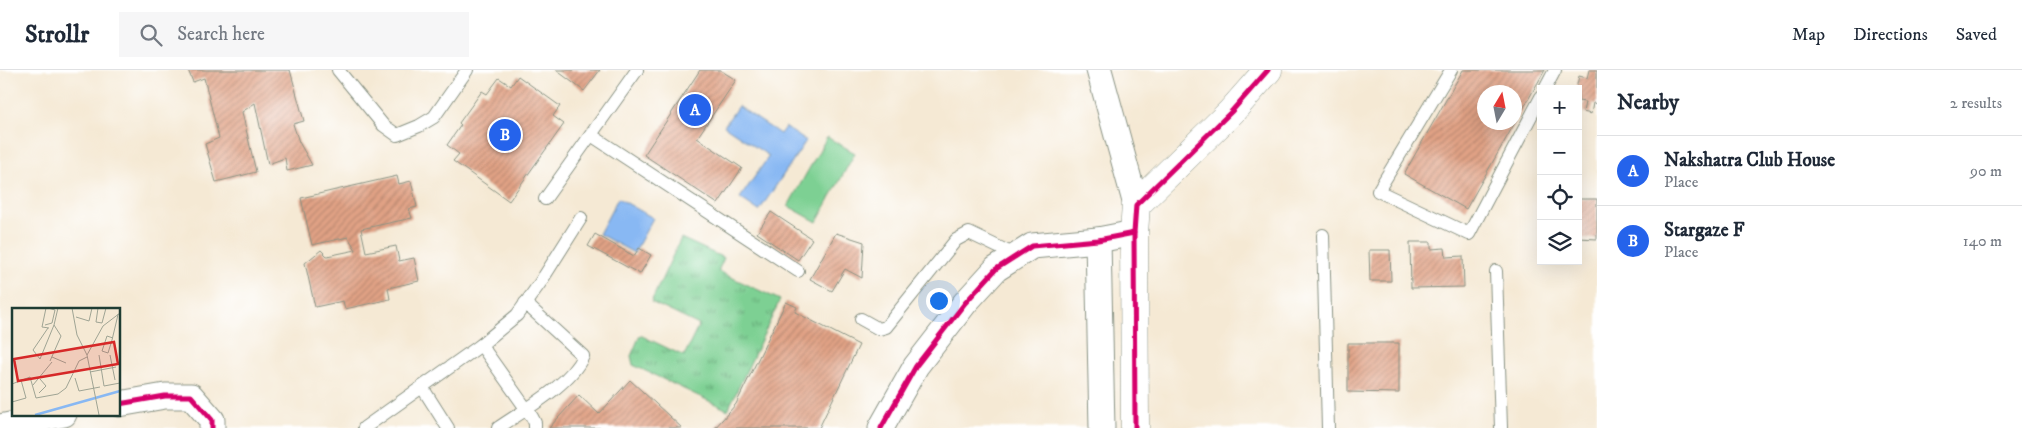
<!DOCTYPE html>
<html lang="en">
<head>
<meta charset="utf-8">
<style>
	:root { --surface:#fff; --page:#f6f6f7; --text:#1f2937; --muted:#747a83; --line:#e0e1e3; --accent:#2563eb }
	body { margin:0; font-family:"IM FELL DW Pica",serif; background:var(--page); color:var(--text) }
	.controls { position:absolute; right:15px; top:15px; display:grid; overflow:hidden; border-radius:0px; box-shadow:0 5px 20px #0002 }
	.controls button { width:45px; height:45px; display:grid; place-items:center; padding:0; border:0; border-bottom:1px solid var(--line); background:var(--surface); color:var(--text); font:25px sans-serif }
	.compass { position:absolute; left:1477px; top:15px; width:45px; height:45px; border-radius:50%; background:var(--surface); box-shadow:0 5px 20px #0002; rotate:10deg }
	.you { position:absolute; left:938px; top:230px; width:18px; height:18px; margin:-12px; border:4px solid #fff; border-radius:50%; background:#1a73e8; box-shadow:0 0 0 8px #1a73e833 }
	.badge { display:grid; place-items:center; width:32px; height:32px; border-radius:50%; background:var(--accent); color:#fff; font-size:16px; font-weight:700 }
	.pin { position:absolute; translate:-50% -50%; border:2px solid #fff; box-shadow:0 1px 5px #0006 }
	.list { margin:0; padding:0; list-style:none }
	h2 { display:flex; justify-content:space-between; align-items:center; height:65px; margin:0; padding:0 20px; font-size:21px }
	h2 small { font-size:16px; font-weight:400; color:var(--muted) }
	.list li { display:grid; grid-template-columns:32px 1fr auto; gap:15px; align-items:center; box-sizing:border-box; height:70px; padding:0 20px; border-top:1px solid var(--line) }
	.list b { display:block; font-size:19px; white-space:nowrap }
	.list p { margin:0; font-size:16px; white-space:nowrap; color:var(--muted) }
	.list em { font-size:16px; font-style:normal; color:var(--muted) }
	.icon { flex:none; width:28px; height:28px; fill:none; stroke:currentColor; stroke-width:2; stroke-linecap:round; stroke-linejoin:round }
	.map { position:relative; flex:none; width:1597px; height:358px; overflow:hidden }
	header { display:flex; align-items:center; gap:30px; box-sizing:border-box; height:70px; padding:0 25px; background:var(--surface); border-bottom:1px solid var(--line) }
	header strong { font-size:24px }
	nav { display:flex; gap:28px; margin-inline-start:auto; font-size:18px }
	.search { width:350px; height:45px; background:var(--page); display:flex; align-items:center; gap:12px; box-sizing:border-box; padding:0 18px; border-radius:0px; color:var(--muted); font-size:19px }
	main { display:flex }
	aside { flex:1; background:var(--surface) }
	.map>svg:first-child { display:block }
	.grass { fill:url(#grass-tufts); stroke:#4e8664 }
	.pitch { fill:#7dd093; stroke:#4e8664 }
	.water { fill:#88b8f3; stroke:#547a94 }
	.building { fill:url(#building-hatch); fill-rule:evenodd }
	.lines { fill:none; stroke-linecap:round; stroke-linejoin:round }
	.service-casing { stroke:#8a9384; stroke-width:14 }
	.minor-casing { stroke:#8a9384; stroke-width:27 }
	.tertiary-casing { stroke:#8a9384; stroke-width:29 }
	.service { stroke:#fff; stroke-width:12 }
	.minor { stroke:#fff; stroke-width:25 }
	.tertiary { stroke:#fff; stroke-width:28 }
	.cycleway-casing { stroke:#fff; stroke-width:8 }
	.cycleway { stroke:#d6006c; stroke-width:5 }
	.inset-river { fill:none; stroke:#88b8f3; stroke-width:2.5 }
	.inset-road { fill:none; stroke:#9fa494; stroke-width:1 }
	.view { fill:#d62828; fill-opacity:0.15; stroke:#d62828; stroke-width:2.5 }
	.inset-edge { fill:none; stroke:#1f3d34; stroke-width:2.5 }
</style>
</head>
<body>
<header>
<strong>Strollr</strong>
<div class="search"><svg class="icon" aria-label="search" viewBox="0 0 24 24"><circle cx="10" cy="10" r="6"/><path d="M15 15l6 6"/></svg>Search here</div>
<nav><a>Map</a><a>Directions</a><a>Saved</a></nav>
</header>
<main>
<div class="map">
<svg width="1597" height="358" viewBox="0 0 1597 358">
	<defs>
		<pattern id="grass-tufts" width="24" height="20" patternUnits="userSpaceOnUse" patternTransform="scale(1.25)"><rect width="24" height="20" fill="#7dd093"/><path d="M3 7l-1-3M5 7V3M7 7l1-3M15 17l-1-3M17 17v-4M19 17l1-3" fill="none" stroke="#66aa79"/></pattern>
		<pattern id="building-hatch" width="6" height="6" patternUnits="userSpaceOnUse" patternTransform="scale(1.25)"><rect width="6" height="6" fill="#e1a285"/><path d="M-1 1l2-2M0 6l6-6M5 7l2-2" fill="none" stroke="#b6856e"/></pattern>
	</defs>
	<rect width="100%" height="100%" fill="#fff"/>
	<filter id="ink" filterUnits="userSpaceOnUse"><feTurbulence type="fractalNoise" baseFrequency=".02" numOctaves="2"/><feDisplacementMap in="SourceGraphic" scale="10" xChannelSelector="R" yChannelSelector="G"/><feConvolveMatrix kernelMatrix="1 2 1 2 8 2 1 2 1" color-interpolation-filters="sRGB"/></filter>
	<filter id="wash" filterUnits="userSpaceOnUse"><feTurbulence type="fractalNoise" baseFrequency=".0096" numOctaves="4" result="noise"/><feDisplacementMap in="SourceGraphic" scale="20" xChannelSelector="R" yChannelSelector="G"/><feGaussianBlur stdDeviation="1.12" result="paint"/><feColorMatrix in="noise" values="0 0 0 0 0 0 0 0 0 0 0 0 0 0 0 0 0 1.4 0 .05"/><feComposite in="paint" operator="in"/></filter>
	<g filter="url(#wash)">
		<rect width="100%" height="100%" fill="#f5e9d4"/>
		<polygon class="grass" points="681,168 724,188 718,201 780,230 728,340 633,295 631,286 640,265 684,286 699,255 651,232"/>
		<polygon class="pitch" points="827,67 855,83 817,152 788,136"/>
		<g class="water">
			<polygon points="738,36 780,64 785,57 806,71 759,141 740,128 769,86 724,56"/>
			<polygon points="618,128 653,148 634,183 599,164"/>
		</g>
		<g id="blocks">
			<g class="building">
				<polygon points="188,0 290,0 304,51 293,54 299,72 312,95 287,101 285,88 268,94 255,33 242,42 256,102 216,112 205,74 219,68 204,8 193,12"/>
				<polygon points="556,0 600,0 584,21"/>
				<polygon points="700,0 720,0 736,10 697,68 742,98 718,134 644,85"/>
				<path d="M1463,0h82l-79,139 -62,-35zM1484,22h30v30h-30z"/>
				<polygon points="1589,0 1597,0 1597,34 1593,33 1591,44 1583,42 1585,32 1578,31 1578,19 1576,19 1579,6 1587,8"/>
				<polygon points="518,6 560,36 553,46 564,54 509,131 453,91 459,84 447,75 461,55 459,53 482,21 487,24 499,8 511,16"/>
				<polygon points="397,106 399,114 411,111 417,137 409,139 412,148 361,159 366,182 396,176 399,191 414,188 419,211 388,218 390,229 345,239 343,231 315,237 305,193 321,180 327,186 356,180 348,167 312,175 301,128"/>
				<polygon points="1578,129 1597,129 1597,169 1578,168"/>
				<polygon points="771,142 812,169 798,190 757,163"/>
				<polygon points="836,163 864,172 862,208 845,199 832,221 810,209"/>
				<polygon points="595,164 634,186 639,178 651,185 640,204 588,176"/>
				<polygon points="1410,172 1431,172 1431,179 1445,178 1446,187 1463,186 1464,217 1411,218"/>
				<polygon points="1369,180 1390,180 1391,211 1370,211"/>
				<polygon points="786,232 797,237 795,242 859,275 819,358 715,358 736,334"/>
				<polygon points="1348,273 1399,273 1399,323 1348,322"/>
				<polygon points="630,310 682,358 549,358 579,325 599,344"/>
			</g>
		</g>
	</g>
	<g filter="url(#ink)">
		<use href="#blocks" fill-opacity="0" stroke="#8a9384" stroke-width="1"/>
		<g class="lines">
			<g class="service-casing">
				<g id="service">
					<polyline points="338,0 383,55 397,65 419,56 434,47 467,0"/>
					<polyline points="1451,0 1378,121 1469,164 1541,27"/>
					<polyline points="1545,19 1555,0"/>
					<polyline points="591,65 798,201"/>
					<polyline points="545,129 637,0"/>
					<polyline points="1323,165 1328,358"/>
					<polyline points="1496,201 1501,358"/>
					<polyline points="861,249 879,259 886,257 956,170 969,163 1017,186"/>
					<polyline points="481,275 532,347 535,353 535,358"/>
					<polyline points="422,317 448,358"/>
					<polyline points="364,358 481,275 517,245 540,213 581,148"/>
					<path d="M498,358c26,-18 72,-43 85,-72l-58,-53"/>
				</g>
			</g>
			<g class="minor-casing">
				<g id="minor">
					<polyline points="1099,0 1136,135"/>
					<polyline points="1098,170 1102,358"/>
					<polyline points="119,334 165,326 191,326 212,350 212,358"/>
					<polyline points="0,357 64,344"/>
					<polyline points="881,358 916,296 965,233 996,199 1032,176 1098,170 1134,163"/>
				</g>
			</g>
			<g class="tertiary-casing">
				<polyline id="tertiary" points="1135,358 1134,163 1136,135 1231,42 1268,0"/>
			</g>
			<use href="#service" class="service"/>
			<use href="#minor" class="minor"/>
			<use href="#tertiary" class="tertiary"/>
			<g class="cycleway-casing">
				<g id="cycleway">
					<polyline points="119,334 165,326 191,326 212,350 212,358"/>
					<polyline points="881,358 916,296 965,233 996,199 1032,176 1098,170 1134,163"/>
					<polyline points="1135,358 1134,163 1136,135 1231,42 1268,0"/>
				</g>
			</g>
			<use href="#cycleway" class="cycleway"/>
		</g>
	</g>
	<g transform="translate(12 238)">
		<rect width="108" height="108" fill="#f5e9d4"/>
		<path class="inset-river" d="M23,107l85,-24"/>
		<path class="inset-road" d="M34,0l-4,19 7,1M60,0l5,27 10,20M86,0l-2,14 6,1 4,-15M64,9l13,4 3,-13M33,17l7,-2 3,-13 -7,-2M36,20l-15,22 7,9 14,-34M101,30l-6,-2 -5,15 6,2 4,-13 5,-21 1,-5M87,47l5,31 16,-3M98,47l5,25M40,49l14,6M38,53l11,-25 -7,-11 4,-17M78,64l26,-5M63,70l4,13 21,-4M0,76l18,-7 6,21 22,-4 8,-6 13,-27 8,-4M21,77l19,-23M27,85l7,-7 -6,-7M0,94l14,-4 -5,-18M87,107l-12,-60 16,-29 17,-13"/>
		<path class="view" d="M102,34l4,22 -100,17 -4,-22z"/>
		<rect width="108" height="108" class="inset-edge"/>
	</g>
</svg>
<div class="controls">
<button>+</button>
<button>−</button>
<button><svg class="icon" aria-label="locate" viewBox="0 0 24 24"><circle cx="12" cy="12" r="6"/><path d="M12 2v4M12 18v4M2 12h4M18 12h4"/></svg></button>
<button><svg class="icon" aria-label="layers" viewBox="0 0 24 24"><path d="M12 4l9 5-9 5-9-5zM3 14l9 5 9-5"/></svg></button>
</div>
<svg class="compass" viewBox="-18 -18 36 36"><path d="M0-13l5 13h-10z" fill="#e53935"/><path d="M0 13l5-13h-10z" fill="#747a83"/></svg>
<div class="you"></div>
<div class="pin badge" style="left:695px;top:40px">A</div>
<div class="pin badge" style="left:505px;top:65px">B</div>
</div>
<aside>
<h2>Nearby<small>2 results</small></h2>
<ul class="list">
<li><span class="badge">A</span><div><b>Nakshatra Club House</b><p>Place</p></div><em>90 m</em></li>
<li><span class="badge">B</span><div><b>Stargaze F</b><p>Place</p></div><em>140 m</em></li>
</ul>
</aside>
</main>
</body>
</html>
